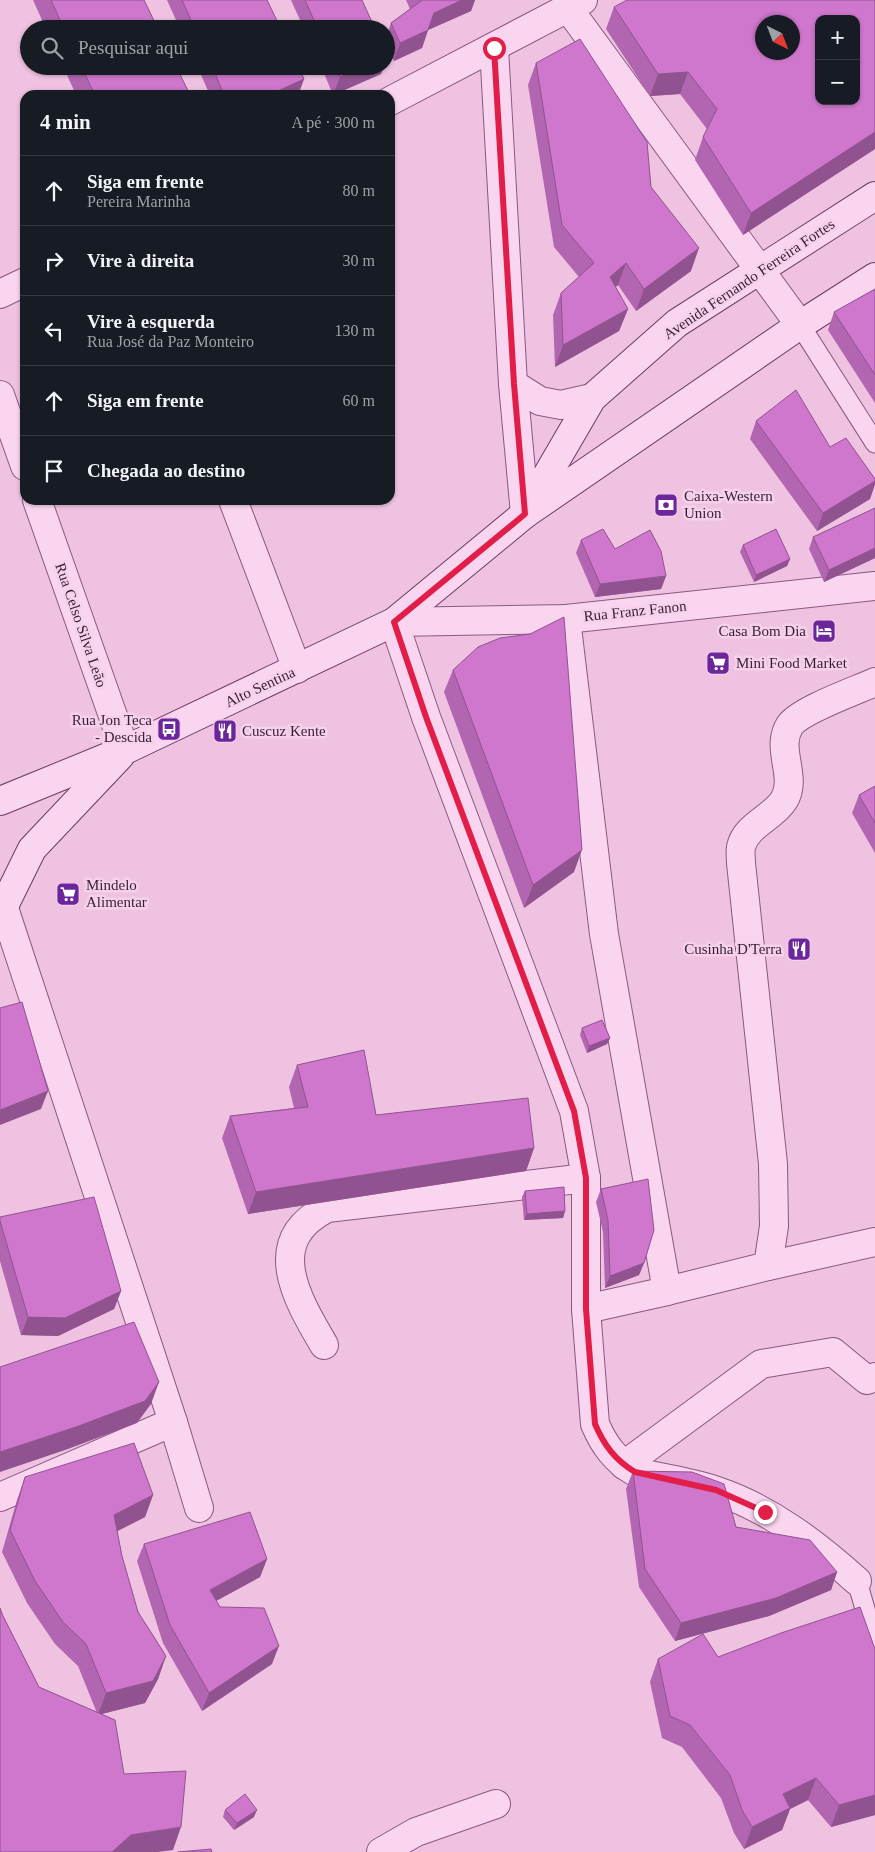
<!DOCTYPE html>
<html lang="pt">
<head>
<meta charset="utf-8">
<style>
	:root { --surface:#171b24; --page:#20242c; --text:#f1f3f6; --muted:#9ea1a6; --line:#363941 }
	body { margin:0; font-family:"Times New Roman",serif; background:var(--page); color:var(--text) }
	.controls { position:absolute; right:15px; top:15px; display:grid; overflow:hidden; border-radius:10px; box-shadow:0 1px 4px #0004 }
	.controls button { width:45px; height:45px; display:grid; place-items:center; padding:0; border:0; border-bottom:1px solid var(--line); background:var(--surface); color:var(--text); font:25px sans-serif }
	.compass { position:absolute; left:755px; top:15px; width:45px; height:45px; border-radius:50%; background:var(--surface); box-shadow:0 1px 4px #0004; rotate:138deg }
	.stop { position:absolute; width:15px; height:15px; margin:-11px; border:4px solid #e11d48; border-radius:50%; background:#fff }
	.stop.end { background:#e11d48; border-color:#fff; box-shadow:0 1px 5px #0008 }
	.list { margin:0; padding:0; list-style:none }
	h2 { display:flex; justify-content:space-between; align-items:center; height:65px; margin:0; padding:0 20px; font-size:21px }
	h2 small { font-size:16px; font-weight:400; color:var(--muted) }
	.list li { display:grid; grid-template-columns:32px 1fr auto; gap:15px; align-items:center; box-sizing:border-box; height:70px; padding:0 20px; border-top:1px solid var(--line) }
	.list b { display:block; font-size:19px; white-space:nowrap }
	.list p { margin:0; font-size:16px; white-space:nowrap; color:var(--muted) }
	.list em { font-size:16px; font-style:normal; color:var(--muted) }
	.icon { flex:none; width:28px; height:28px; fill:none; stroke:currentColor; stroke-width:2; stroke-linecap:round; stroke-linejoin:round }
	.map { position:relative; flex:none; width:875px; height:1852px; overflow:hidden }
	.search { position:absolute; background:var(--surface); box-shadow:0 1px 4px #0004; left:20px; top:20px; width:375px; height:55px; display:flex; align-items:center; gap:12px; box-sizing:border-box; padding:0 18px; border-radius:28px; color:var(--muted); font-size:19px }
	.panel { position:absolute; background:var(--surface); box-shadow:0 1px 4px #0004; left:20px; top:90px; width:375px; height:415px; border-radius:15px }
	.map>svg:first-child { display:block }
	.lines { fill:none; stroke-linecap:round; stroke-linejoin:round }
	.lane-casing { stroke:#8a5883; stroke-width:21 }
	.street-casing { stroke:#8a5883; stroke-width:30 }
	.secondary-casing { stroke:#6b3c66; stroke-width:30 }
	.lane { stroke:#fad5ef; stroke-width:19 }
	.street { stroke:#fad5ef; stroke-width:28 }
	.secondary { stroke:#fad5ef; stroke-width:28 }
	.wall { fill:#b265b0 }
	.shaded-wall { fill:#915390 }
	.building { fill:#cf76cd; stroke:#915390; fill-rule:evenodd }
	.route { stroke:#e11d48; stroke-width:6 }
	.labels { text-anchor:middle; dominant-baseline:central; stroke-width:5; stroke-linejoin:round; paint-order:stroke }
	.street-label { font-size:15px; fill:#391d36; stroke:#f6d1eb }
	.poi-label { font-size:15px; fill:#391d36; stroke:#f6d1eb; text-anchor:start }
</style>
</head>
<body>
<div class="map">
<svg width="875" height="1852" viewBox="0 0 875 1852">
	<rect width="100%" height="100%" fill="#efc2e1"/>
	<g class="lines">
		<g class="lane-casing">
			<g id="lane">
				<polyline points="800,325 875,443"/>
				<polyline points="857,1581 875,1644"/>
			</g>
		</g>
		<g class="street-casing">
			<g id="street">
				<polyline points="568,8 800,325"/>
				<polyline points="494,48 513,384 525,514"/>
				<polyline points="390,101 583,0"/>
				<polyline points="0,294 25,282"/>
				<polyline points="513,384 540,401 561,405 592,398"/>
				<polyline points="0,395 25,466"/>
				<polyline points="37,500 125,750"/>
				<polyline points="233,500 297,669"/>
				<path d="M566,619l38,315 63,357 -81,18 9,115c9,21 20,36 40,48 27,6 56,10 82,19 53,18 99,53 140,90"/>
				<polyline points="4,908 173,1422 199,1508"/>
				<polyline points="768,1266 875,1242"/>
				<path d="M667,1291l101,-25 6,-40 -1,-62 -32,-301c0,-5 -1,-11 0,-16 5,-22 32,-29 43,-47 8,-13 4,-28 2,-41 -2,-12 -3,-23 4,-34 11,-15 65,-34 85,-43"/>
				<polyline points="586,1309 586,1178 574,1111 426,717 394,622 566,619 875,586"/>
				<path d="M324,1345c-27,-46 -62,-104 3,-137l259,-30"/>
				<polyline points="624,1465 761,1364 833,1352 867,1380 875,1377"/>
				<polyline points="0,1497 173,1422"/>
				<polyline points="381,1852 416,1832 496,1804"/>
			</g>
		</g>
		<g class="secondary-casing">
			<g id="secondary">
				<polyline points="528,508 592,398 677,323 875,196"/>
				<polyline points="0,801 125,750 394,622 525,514 800,325 875,277"/>
				<polyline points="0,914 32,849 120,756"/>
			</g>
		</g>
		<use href="#lane" class="lane"/>
		<use href="#street" class="street"/>
		<use href="#secondary" class="secondary"/>
	</g>
	<g class="wall">
		<polygon points="33,0 144,0 158,29 46,29"/>
		<polygon points="167,0 267,0 281,29 180,29"/>
		<polygon points="291,0 362,0 375,29 304,29"/>
		<polygon points="406,0 475,0 471,11 428,30 422,48 394,61 386,44 386,37 391,23 410,9"/>
		<polygon points="875,0 875,149 743,235 695,160 703,137 707,129 680,94 650,96 606,29 614,7"/>
		<polygon points="536,63 651,187 691,271 636,311 618,285 615,287 628,309 619,331 555,367 553,315 561,293 579,277 554,247 528,85"/>
		<polygon points="63,66 176,66 190,95 76,95"/>
		<polygon points="197,66 298,66 304,79 298,95 210,95"/>
		<polygon points="321,66 384,66 381,74 333,95"/>
		<polygon points="875,289 875,403 828,330 834,312"/>
		<polygon points="756,421 830,447 875,479 875,484 870,499 817,531 750,439"/>
		<polygon points="875,508 875,558 824,582 809,549 813,537"/>
		<polygon points="581,540 615,549 666,576 661,589 595,597 576,553"/>
		<polygon points="743,545 790,559 787,566 754,582 740,552"/>
		<polygon points="453,670 574,872 524,908 444,692"/>
		<polygon points="875,786 875,853 852,813 859,795"/>
		<polygon points="582,1028 610,1038 607,1044 587,1053 580,1035"/>
		<polygon points="297,1065 376,1115 534,1148 526,1171 248,1214 222,1138 230,1116 294,1108 289,1087"/>
		<polygon points="601,1189 644,1263 639,1275 605,1288 603,1232 596,1202"/>
		<polygon points="525,1191 565,1211 563,1218 524,1220 522,1197"/>
		<polygon points="0,1217 121,1291 114,1309 58,1336 21,1335 0,1261"/>
		<polygon points="633,1471 736,1527 837,1572 831,1590 769,1616 675,1641 639,1587 626,1489"/>
		<polygon points="25,1477 153,1495 145,1517 117,1531 122,1556 138,1612 166,1656 158,1679 145,1703 101,1714 124,1774 173,1850 0,1852 3,1616 39,1687 97,1713 78,1666 55,1644 27,1603 2,1552 17,1500"/>
		<polygon points="144,1544 267,1559 260,1577 216,1601 220,1607 272,1664 202,1711 163,1643 137,1561"/>
		<polygon points="875,1649 875,1815 831,1827 808,1800 790,1809 782,1830 744,1849 734,1833 721,1798 682,1747 662,1738 650,1682 658,1659 718,1657"/>
		<polygon points="225,1810 254,1817 234,1830 223,1817"/>
	</g>
	<g class="shaded-wall">
		<polygon points="462,0 475,0 471,11 428,30 422,48 394,61 400,43 434,13"/>
		<polygon points="364,66 384,66 381,74 333,95 340,77"/>
		<polygon points="688,72 680,94 650,96 658,74"/>
		<polygon points="304,79 298,95 269,95"/>
		<polygon points="875,132 875,149 743,235 751,213"/>
		<polygon points="699,248 691,271 636,311 644,289"/>
		<polygon points="626,263 618,285 602,299 610,277"/>
		<polygon points="628,309 619,331 555,367 563,345"/>
		<polygon points="875,481 875,484 870,499 817,531 823,513"/>
		<polygon points="875,548 875,558 824,582 829,570"/>
		<polygon points="790,559 787,566 754,582 756,575"/>
		<polygon points="666,576 661,589 595,597 600,584"/>
		<polygon points="582,850 574,872 524,908 533,885"/>
		<polygon points="610,1038 607,1044 587,1053 589,1046"/>
		<polygon points="48,1091 41,1109 0,1125 0,1110"/>
		<polygon points="534,1148 526,1171 248,1214 256,1192"/>
		<polygon points="565,1211 563,1218 524,1220 527,1214"/>
		<polygon points="644,1263 639,1275 605,1288 610,1276"/>
		<polygon points="121,1291 114,1309 58,1336 21,1335 28,1317"/>
		<polygon points="159,1382 151,1404 137,1423 68,1449 0,1472 0,1452"/>
		<polygon points="153,1495 145,1517 106,1537 114,1515"/>
		<polygon points="267,1559 260,1577 203,1608 210,1590"/>
		<polygon points="837,1572 831,1590 769,1616 675,1641 681,1623"/>
		<polygon points="279,1646 272,1664 202,1711 209,1693"/>
		<polygon points="166,1656 158,1679 145,1703 98,1715 106,1693"/>
		<polygon points="816,1778 808,1800 790,1809 782,1830 744,1849 752,1827 783,1794"/>
		<polygon points="875,1795 875,1815 831,1827 839,1805"/>
		<polygon points="257,1810 254,1817 234,1830 237,1823"/>
		<polygon points="181,1827 173,1850 158,1852 112,1852 131,1835"/>
	</g>
	<g class="building">
		<polygon points="51,0 144,0 158,29 64,29"/>
		<polygon points="182,0 267,0 281,29 195,29"/>
		<polygon points="305,0 362,0 375,29 318,29"/>
		<polygon points="421,0 462,0 434,13 428,30 400,43 391,23 421,1"/>
		<path d="M627,0h248v132l-124,81 -48,-76 14,-28 -29,-37 -30,2 -44,-67zM819,19h37v82h-37zM762,22h30v30h-30z"/>
		<polygon points="580,39 647,142 651,187 699,248 644,289 626,263 610,277 628,309 563,345 561,293 594,263 562,225 536,63"/>
		<polygon points="81,66 176,66 190,95 95,95"/>
		<polygon points="212,66 298,66 304,79 269,95 224,95"/>
		<polygon points="335,66 364,66 340,77"/>
		<polygon points="875,289 875,375 834,312"/>
		<polygon points="796,390 830,447 846,438 875,479 875,481 823,513 756,421"/>
		<polygon points="875,508 875,548 829,570 813,537"/>
		<polygon points="603,529 615,549 650,530 661,551 666,576 600,584 581,540"/>
		<polygon points="776,529 790,559 756,575 743,545"/>
		<polygon points="564,617 582,850 533,885 453,670 478,647 500,638 530,634"/>
		<polygon points="875,786 875,823 859,795"/>
		<polygon points="22,1002 48,1091 0,1110 0,1008"/>
		<polygon points="602,1020 610,1038 589,1046 582,1028"/>
		<polygon points="364,1050 376,1115 528,1098 534,1148 256,1192 230,1116 308,1107 297,1065"/>
		<polygon points="648,1179 654,1230 644,1263 610,1276 608,1220 601,1189"/>
		<polygon points="564,1187 565,1211 527,1214 525,1191"/>
		<polygon points="94,1197 121,1291 65,1318 28,1317 0,1221 0,1217"/>
		<polygon points="134,1322 159,1382 145,1401 76,1427 0,1452 0,1367"/>
		<polygon points="134,1443 153,1495 114,1515 122,1556 138,1612 166,1656 153,1681 106,1693 86,1644 63,1622 35,1581 10,1530 25,1477"/>
		<polygon points="633,1471 692,1472 724,1484 736,1527 810,1540 837,1572 776,1598 681,1623 645,1569"/>
		<polygon points="250,1512 267,1559 210,1590 220,1607 264,1608 279,1646 209,1693 170,1625 144,1544"/>
		<polygon points="860,1607 875,1649 875,1795 839,1805 816,1778 783,1794 790,1808 752,1827 742,1810 730,1775 690,1725 670,1716 658,1659 703,1634 718,1657 781,1633"/>
		<polygon points="0,1608 3,1616 39,1687 115,1720 124,1774 186,1771 181,1827 131,1835 112,1852 0,1852"/>
		<polygon points="245,1794 257,1810 237,1823 225,1810"/>
		<polygon points="211,1849 212,1852 178,1852"/>
	</g>
	<g class="lines">
		<path class="route" d="M494,48l20,336 11,130 -131,108 32,95 148,394 12,67v131l9,115c9,21 20,36 40,48l81,18 49,22"/>
	</g>
	<defs>
		<g id="bank-square" transform="scale(1.25)"><rect x="-9" y="-9" width="18" height="18" rx="4" fill="#6c269b" stroke="#f6d1eb"/><path d="M-6-4H6V4H-6ZM0-2.3a2.3 2.3 0 1 0 0 4.6a2.3 2.3 0 1 0 0-4.6Z" fill="#fff"/></g>
		<g id="hotel-square" transform="scale(1.25)"><rect x="-9" y="-9" width="18" height="18" rx="4" fill="#6c269b" stroke="#f6d1eb"/><path d="M-6-4.5h1.5V1H6V5H4.5V3h-9V5H-6ZM-4 0a1.8 1.8 0 1 1 3.6 0ZM.5 0V-2.5h3Q6-2.5 6 0Z" fill="#fff"/></g>
		<g id="supermarket-square" transform="scale(1.25)"><rect x="-9" y="-9" width="18" height="18" rx="4" fill="#6c269b" stroke="#f6d1eb"/><path d="M-6-5.5h2.5l.6 2H6L4.5 2H-2.5L-4.4-4H-6ZM-1.5 3.2a1.3 1.3 0 1 0 .1 0ZM3 3.2a1.3 1.3 0 1 0 .1 0Z" fill="#fff"/></g>
		<g id="bus-square" transform="scale(1.25)"><rect x="-9" y="-9" width="18" height="18" rx="4" fill="#6c269b" stroke="#f6d1eb"/><path d="M-5-6H5V4H4V6H2V4H-2V6H-4V4H-5ZM-3.5-4V0h7V-4ZM-3.5 1.2v1.5H-2V1.2ZM2 1.2v1.5H3.5V1.2Z" fill="#fff"/></g>
		<g id="restaurant-square" transform="scale(1.25)"><rect x="-9" y="-9" width="18" height="18" rx="4" fill="#6c269b" stroke="#f6d1eb"/><path d="M-5-6h1v4h1v-4h1v4h1v-4h1v5L-1.5 .5V6h-2V.5L-5-1ZM5-6V6H3V1.5H1.5Q1.5-4 5-6Z" fill="#fff"/></g>
	</defs>
	<g fill-rule="evenodd">
		<use href="#bank-square" x="666" y="505"/>
		<use href="#hotel-square" x="824" y="631"/>
		<use href="#supermarket-square" x="718" y="663"/>
		<use href="#bus-square" x="169" y="729"/>
		<use href="#restaurant-square" x="225" y="731"/>
		<use href="#supermarket-square" x="68" y="894"/>
		<use href="#restaurant-square" x="799" y="949"/>
	</g>
	<g class="labels">
		<g class="street-label">
			<text transform="translate(749 279) rotate(-34)">Avenida Fernando Ferreira Fortes</text>
			<text transform="translate(635 611) rotate(-6)">Rua Franz Fanon</text>
			<text transform="translate(81 625) rotate(71)">Rua Celso Silva Leão</text>
			<text transform="translate(260 687) rotate(-25)">Alto Sentina</text>
		</g>
		<g class="poi-label">
			<text x="684" y="496">Caixa-Western<tspan x="684" dy="17">Union</tspan></text>
			<text x="806" y="631" text-anchor="end">Casa Bom Dia</text>
			<text x="736" y="663">Mini Food Market</text>
			<text x="152" y="720" text-anchor="end">Rua Jon Teca<tspan x="152" dy="17">- Descida</tspan></text>
			<text x="242" y="731">Cuscuz Kente</text>
			<text x="86" y="885">Mindelo<tspan x="86" dy="17">Alimentar</tspan></text>
			<text x="782" y="949" text-anchor="end">Cusinha D'Terra</text>
		</g>
	</g>
</svg>
<div class="controls">
<button>+</button>
<button>−</button>
</div>
<svg class="compass" viewBox="-18 -18 36 36"><path d="M0-13l5 13h-10z" fill="#e53935"/><path d="M0 13l5-13h-10z" fill="#9ea1a6"/></svg>
<div class="stop" style="left:494px;top:48px"></div>
<div class="stop end" style="left:765px;top:1512px"></div>
<div class="search"><svg class="icon" aria-label="search" viewBox="0 0 24 24"><circle cx="10" cy="10" r="6"/><path d="M15 15l6 6"/></svg>Pesquisar aqui</div>
<section class="panel">
<h2>4 min<small>A pé · 300 m</small></h2>
<ul class="list">
<li><svg class="icon" aria-label="ahead" viewBox="0 0 24 24"><path d="M12 20V5M6 11l6-6 6 6"/></svg><div><b>Siga em frente</b><p>Pereira Marinha</p></div><em>80 m</em></li>
<li><svg class="icon" aria-label="right" viewBox="0 0 24 24"><path d="M7 20v-9h11M14 6l5 5-5 5"/></svg><div><b>Vire à direita</b></div><em>30 m</em></li>
<li><svg class="icon" aria-label="left" viewBox="0 0 24 24"><path d="M17 20v-9H6M10 6l-5 5 5 5"/></svg><div><b>Vire à esquerda</b><p>Rua José da Paz Monteiro</p></div><em>130 m</em></li>
<li><svg class="icon" aria-label="ahead" viewBox="0 0 24 24"><path d="M12 20V5M6 11l6-6 6 6"/></svg><div><b>Siga em frente</b></div><em>60 m</em></li>
<li><svg class="icon" aria-label="arrive" viewBox="0 0 24 24"><path d="M6 21V4h12l-3 4 3 4H6"/></svg><div><b>Chegada ao destino</b></div></li>
</ul>
</section>
</div>
</body>
</html>
